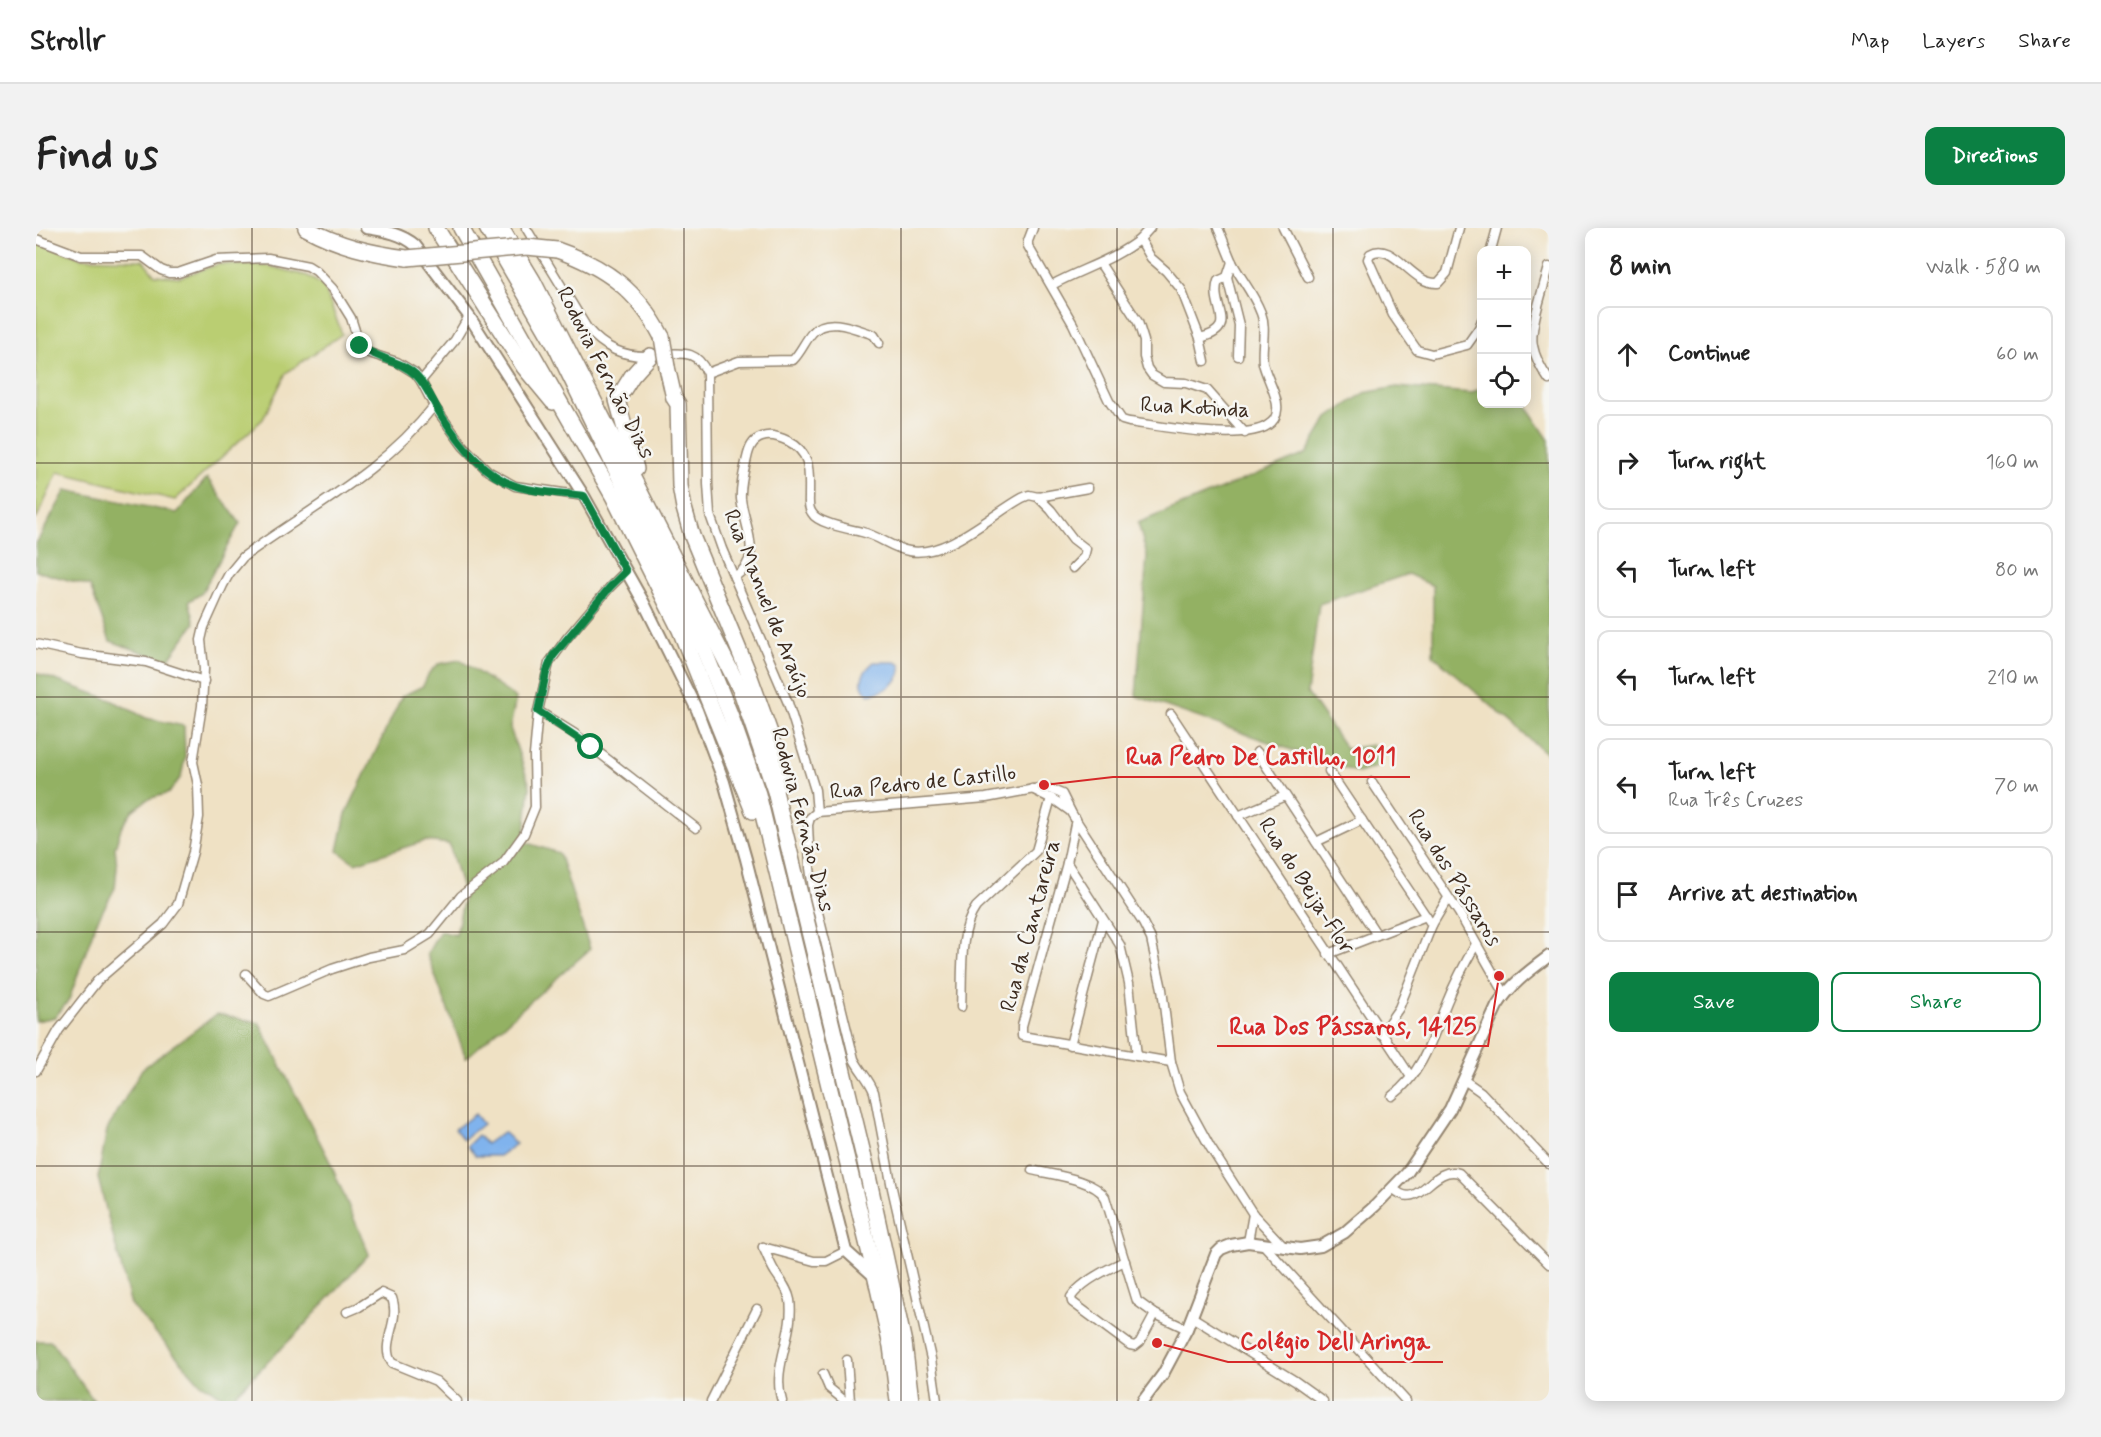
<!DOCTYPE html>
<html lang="en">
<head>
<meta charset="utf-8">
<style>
	:root { --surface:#fff; --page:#f2f2f2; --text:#222; --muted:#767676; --line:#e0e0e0; --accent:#0b8043 }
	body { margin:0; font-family:Mynerve,sans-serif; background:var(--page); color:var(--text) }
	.controls { position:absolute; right:18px; top:18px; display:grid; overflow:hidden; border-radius:12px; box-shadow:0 3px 15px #0003 }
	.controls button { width:54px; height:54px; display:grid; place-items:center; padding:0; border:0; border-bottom:2px solid var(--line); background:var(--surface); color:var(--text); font:30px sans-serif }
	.stop { position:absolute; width:18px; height:18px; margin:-14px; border:4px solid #0b8043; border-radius:50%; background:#fff }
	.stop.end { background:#0b8043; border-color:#fff; box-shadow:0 2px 6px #0008 }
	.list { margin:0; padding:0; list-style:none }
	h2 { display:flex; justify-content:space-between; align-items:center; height:78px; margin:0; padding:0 24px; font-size:26px }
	h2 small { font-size:20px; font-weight:400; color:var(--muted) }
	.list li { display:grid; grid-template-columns:39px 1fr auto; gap:18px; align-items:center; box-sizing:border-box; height:96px; margin:0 12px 12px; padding:0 12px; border:2px solid var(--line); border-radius:12px }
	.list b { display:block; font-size:22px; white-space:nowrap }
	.list p { margin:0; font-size:20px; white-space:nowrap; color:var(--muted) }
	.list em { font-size:20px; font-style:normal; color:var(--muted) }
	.actions { display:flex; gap:12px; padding:18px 24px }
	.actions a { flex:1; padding:14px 0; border:2px solid var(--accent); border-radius:12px; text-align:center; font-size:21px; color:var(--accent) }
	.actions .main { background:var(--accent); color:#fff }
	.icon { flex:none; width:33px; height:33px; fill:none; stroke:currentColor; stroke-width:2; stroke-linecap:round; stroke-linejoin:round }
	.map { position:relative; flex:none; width:1513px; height:1173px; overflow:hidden; border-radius:12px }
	header { display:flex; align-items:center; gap:36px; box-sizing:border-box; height:84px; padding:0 30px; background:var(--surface); border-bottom:2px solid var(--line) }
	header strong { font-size:28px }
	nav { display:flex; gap:33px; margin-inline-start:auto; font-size:21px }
	.intro { display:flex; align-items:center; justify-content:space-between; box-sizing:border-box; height:144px; padding:0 36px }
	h1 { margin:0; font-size:42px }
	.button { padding:15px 27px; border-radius:12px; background:var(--accent); color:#fff; font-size:21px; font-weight:700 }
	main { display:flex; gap:36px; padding:0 36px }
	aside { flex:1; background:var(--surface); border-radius:12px; box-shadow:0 3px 15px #0003 }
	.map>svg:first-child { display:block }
	.green { fill:#bace72; stroke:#7a7c48; stroke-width:1.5 }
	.forest { fill:#93b164; stroke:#676e41; stroke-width:1.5 }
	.water { fill:#80b3ed; stroke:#5e6e86; stroke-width:1.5 }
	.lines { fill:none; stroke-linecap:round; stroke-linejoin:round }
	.street-casing { stroke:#958671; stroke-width:11 }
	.secondary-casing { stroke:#958671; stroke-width:14 }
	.highway-casing { stroke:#958671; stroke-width:18 }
	.street { stroke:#fff; stroke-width:8 }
	.secondary { stroke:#fff; stroke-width:10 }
	.highway { stroke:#fff; stroke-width:15 }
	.highway-bridge-casing { stroke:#958671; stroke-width:18; stroke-linecap:butt }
	.highway-bridge { stroke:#fff; stroke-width:15 }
	.route { stroke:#0b8043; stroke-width:8 }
	.grid { fill:none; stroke:#3b2a1e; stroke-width:1.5; stroke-opacity:0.55 }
	.labels { text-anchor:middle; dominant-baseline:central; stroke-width:5; stroke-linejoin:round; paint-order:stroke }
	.street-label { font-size:22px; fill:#3b2a1e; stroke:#f6f6f2 }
	.leader { fill:none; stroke:#d62828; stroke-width:2 }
	.callout-dot { fill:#d62828; stroke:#f6f6f2; stroke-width:2 }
	.callout-label { font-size:24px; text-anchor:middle; font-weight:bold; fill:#d62828; stroke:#f6f6f2; stroke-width:5; stroke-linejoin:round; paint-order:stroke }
</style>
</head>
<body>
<header>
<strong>Strollr</strong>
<nav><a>Map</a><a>Layers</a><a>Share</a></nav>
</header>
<div class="intro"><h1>Find us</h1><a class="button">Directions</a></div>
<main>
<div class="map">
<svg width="1513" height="1173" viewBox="0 0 1513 1173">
	<rect width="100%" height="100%" fill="#f6f6f2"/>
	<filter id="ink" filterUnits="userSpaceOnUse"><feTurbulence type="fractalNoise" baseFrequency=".0167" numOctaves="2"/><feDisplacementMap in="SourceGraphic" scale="12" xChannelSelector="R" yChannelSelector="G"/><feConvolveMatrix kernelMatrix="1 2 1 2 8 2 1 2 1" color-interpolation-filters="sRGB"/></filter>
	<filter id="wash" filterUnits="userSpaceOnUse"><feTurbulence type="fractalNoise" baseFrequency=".008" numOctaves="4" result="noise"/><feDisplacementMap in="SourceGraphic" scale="24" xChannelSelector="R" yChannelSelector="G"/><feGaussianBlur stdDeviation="1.35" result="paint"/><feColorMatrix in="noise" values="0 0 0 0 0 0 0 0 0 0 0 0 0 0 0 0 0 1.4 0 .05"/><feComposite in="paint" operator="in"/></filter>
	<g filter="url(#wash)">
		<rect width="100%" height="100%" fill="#efe1c4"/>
		<polygon class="green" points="0,13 45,30 107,32 119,47 144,49 183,36 233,38 272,48 288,59 306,106 250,145 227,191 139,272 22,244 0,292"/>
		<g class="forest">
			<polygon points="1361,159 1435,165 1445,160 1446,176 1489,176 1513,212 1513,528 1397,427 1397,358 1372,346 1283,376 1271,465 1310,521 1336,517 1343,538 1322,545 1100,468 1111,328 1102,295 1270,226 1292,190 1328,165"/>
			<polygon points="171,250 204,295 165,366 153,373 159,395 131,433 74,413 54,358 0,343 0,316 30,262 141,285"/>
			<polygon points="424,432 480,470 474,500 494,558 488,614 523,625 554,721 430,830 391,726 404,703 420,707 428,668 413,616 389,613 319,635 302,623 310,586 366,468 387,458 393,445 402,436"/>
			<polygon points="0,445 75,472 110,490 148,498 149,530 145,549 133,565 112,571 96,583 85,600 79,619 81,639 79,660 60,695 33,772 19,789 0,793"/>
			<polygon points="181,786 223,795 293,932 333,1026 262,1104 193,1172 164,1155 95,1077 62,950 71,902 106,841"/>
			<polygon points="0,1113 15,1113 58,1173 0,1173"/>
		</g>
		<g class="water">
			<path d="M838,434h22l5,3c2,17 -17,28 -33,29 -12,-11 -5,-23 6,-32z"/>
			<polygon points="439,886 447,896 427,912 419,901"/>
			<polygon points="467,904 480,916 463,928 440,928 431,918 442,907 450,916"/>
		</g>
	</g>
	<g filter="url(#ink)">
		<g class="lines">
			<g class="street-casing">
				<g id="street">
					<path d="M490,0l61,100c17,20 36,29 63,28"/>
					<path d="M997,0l-5,13v5l45,78 36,77 13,19 7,2c30,4 115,20 139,3 5,-3 9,-9 9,-15 2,-12 -11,-33 -14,-47 -2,-16 4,-35 -2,-50 -7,-19 -20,-34 -29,-51 -5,-11 -9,-23 -14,-34"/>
					<polyline points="1247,0 1272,49"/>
					<path d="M1423,0l-12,45 -9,10c-27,2 -44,-43 -68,-29l-2,5 25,56 24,35 15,4 35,-9 12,-17 3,-8"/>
					<polyline points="0,11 45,28 106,28 125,42 133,45 142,45 180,32 232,30 272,38 280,43 297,61 315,90 324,118 333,125 361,134 379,145 385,153 398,178 427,218 452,243 479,258 548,268"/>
					<polyline points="1104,11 1114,0"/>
					<polyline points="1455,22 1461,0"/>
					<polyline points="1064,35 1102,94 1108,113 1108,129 1111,140 1116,147 1128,154 1150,155 1171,162 1209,205"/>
					<path d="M1513,39c-5,20 -20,61 -16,79 2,12 9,24 16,34"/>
					<polyline points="1191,49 1203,97 1202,128"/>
					<path d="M1016,57c29,-16 62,-25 88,-46l11,19 15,13 15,18 19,49c41,-10 9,-31 18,-57l9,-4 5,-15"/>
					<polyline points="1164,110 1169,133"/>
					<path d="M626,126c21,-1 35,-4 45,19l1,111 2,31 12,34 66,154 27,87 2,22"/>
					<path d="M671,145l32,-12 54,-1c8,-8 12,-19 19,-27 15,-18 44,-4 62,2l5,8"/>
					<polyline points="385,153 419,112 433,88"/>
					<polyline points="1002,269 1015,282 1037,311 1050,321 1048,329 1037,340"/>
					<path d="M698,349c31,-18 10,-51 7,-78 -1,-14 3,-28 6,-41 2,-9 5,-18 15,-21 8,-3 18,0 26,4 24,12 21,31 21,55 0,6 -1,12 3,17 6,11 38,16 50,19 17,4 30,16 47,19 37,7 82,-36 113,-53l7,-3 9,2 50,-9"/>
					<polyline points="0,416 46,426 110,434 168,453"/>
					<polyline points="502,483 539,506 660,600"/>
					<polyline points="1135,486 1375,849"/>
					<polyline points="1221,524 1341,707"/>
					<polyline points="1293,543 1396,697"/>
					<polyline points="1336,554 1423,685 1469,766"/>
					<polyline points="996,561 1020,573 1034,583"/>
					<polyline points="781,584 950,570 1009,559 1026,566 1036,586 1107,695 1115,711 1126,761 1135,834 1144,864 1174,919 1217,986 1248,1019"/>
					<path d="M781,584l-7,6 -2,7 2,43 4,28 40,163c6,12 15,20 20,33l18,96 39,171 6,42"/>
					<polyline points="1202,588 1249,568"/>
					<polyline points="1040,591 1031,635 986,798 986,808 1135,834"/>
					<polyline points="1280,614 1326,592"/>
					<polyline points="1031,635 1084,717 1093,755 1101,828"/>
					<polyline points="1292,726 1390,688"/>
					<polyline points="210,746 228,766 233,768 296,741 333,729 368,722 394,706 425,668 467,635 488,606 499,579 498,527 502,483 513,435 531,410 574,359 590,343"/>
					<path d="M925,779c2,-31 -3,-75 15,-100l60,-56 15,-53"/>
					<polyline points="1345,806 1363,780 1396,697 1412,670"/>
					<polyline points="1034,817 1067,692"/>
					<path d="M0,843l23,-41 39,-50 65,-56 15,-20 15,-52 6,-35 -1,-32 -5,-23 9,-56 2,-37 -3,-29 3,-13 19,-42 6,-11 14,-17c66,-48 141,-86 191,-151"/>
					<polyline points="1428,852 1445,864 1513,936"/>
					<path d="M1356,868c31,-23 41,-60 55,-94 8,-20 18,-39 29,-58"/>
					<path d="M996,942c21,5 61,9 73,27l32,104 18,13 32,15"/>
					<path d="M1358,961c25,24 37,-24 65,-16l90,91"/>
					<polyline points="1212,1014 1217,986"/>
					<polyline points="1226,1015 1370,1173"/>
					<path d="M727,1019c4,8 7,17 12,25 6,9 13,17 15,28 5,34 -19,68 -8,101"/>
					<polyline points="727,1019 778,1033 790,1033 810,1023"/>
					<path d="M1089,1033c-18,8 -43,20 -54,36l1,5 58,43 5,1 5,-4 15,-28"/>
					<path d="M311,1084l12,-5 22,-14 11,5c9,24 -13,46 0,65l44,18 21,20"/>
					<polyline points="1156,1089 1259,1153 1287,1173"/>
					<polyline points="811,1132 814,1173"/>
					<polyline points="787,1146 793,1160 809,1173"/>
					<polyline points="675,1173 721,1081"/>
				</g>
			</g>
			<g class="secondary-casing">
				<g id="secondary">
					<path d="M330,0c18,3 35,5 49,17l54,71 115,180 60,107 53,107 27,72 22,77 100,392 30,27"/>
					<path d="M1107,1173l20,-27 24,-45 29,-75 5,-5 10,-4 17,-3 52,7 21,-3 23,-13 31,-27 32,-33 43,-64 47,-103c13,-21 32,-35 52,-50"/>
				</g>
			</g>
			<g class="highway-casing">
				<g id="highway">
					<path d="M270,0c33,18 64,25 101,30"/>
					<polyline points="400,0 488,139 517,174"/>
					<polyline points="425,0 577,268 644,402 717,583"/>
					<polyline points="451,0 520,119 668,422 694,486 722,566 840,1051 855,1118 862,1173"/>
					<polyline points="465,0 497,53 705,463 739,563 829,934 868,1115 875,1173"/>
					<path d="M521,22c49,17 81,41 105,87"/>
					<polyline points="631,139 638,170 642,176 644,258 648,280 656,308 714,449 734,505 747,555"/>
					<polyline points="600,241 581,172 596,148 614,128"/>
				</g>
			</g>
			<use href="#street" class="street"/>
			<use href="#secondary" class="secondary"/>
			<use href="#highway" class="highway"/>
			<g class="highway-bridge-casing">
				<g id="highway-bridge">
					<polyline points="371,30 491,19 521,22"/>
					<polyline points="626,109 631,139"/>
				</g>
			</g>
			<use href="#highway-bridge" class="highway-bridge"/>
		</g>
	</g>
	<g class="lines" filter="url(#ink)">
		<path class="route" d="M324,118c17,13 40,14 56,29 12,12 18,30 27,43 18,27 41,58 73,68 21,7 46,7 68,10l42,75 -16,16 -57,69 -7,17 -8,38 53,36"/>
	</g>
	<path class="grid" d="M216,0v1173M432,0v1173M648,0v1173M865,0v1173M1081,0v1173M1297,0v1173M0,235h1513M0,469h1513M0,704h1513M0,938h1513"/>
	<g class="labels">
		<g class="street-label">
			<text transform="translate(569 145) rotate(63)">Rodovia Fernão Dias</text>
			<text transform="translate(1159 180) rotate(3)">Rua Kotinda</text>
			<text transform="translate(731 376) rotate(68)">Rua Manuel de Araújo</text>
			<text transform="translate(887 555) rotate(-6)">Rua Pedro de Castillo</text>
			<text transform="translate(766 592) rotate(75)">Rodovia Fernão Dias</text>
			<text transform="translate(1418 650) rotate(58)">Rua dos Pássaros</text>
			<text transform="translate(1270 658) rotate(57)">Rua do Beija-Flor</text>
			<text transform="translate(995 698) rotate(-75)">Rua da Cantareira</text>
		</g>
	</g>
	<path class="leader" d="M1008 557L1077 549H1374M1463 748L1452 818H1181M1121 1115L1192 1134H1407"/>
	<g class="callout-dot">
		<circle cx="1008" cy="557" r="6"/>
		<circle cx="1463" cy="748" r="6"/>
		<circle cx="1121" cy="1115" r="6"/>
	</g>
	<g class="callout-label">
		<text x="1225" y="536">Rua Pedro De Castilho, 1011</text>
		<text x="1317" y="806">Rua Dos Pássaros, 14125</text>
		<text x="1299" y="1121">Colégio Dell Aringa</text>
	</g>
</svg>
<div class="controls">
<button>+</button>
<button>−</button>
<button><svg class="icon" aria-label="locate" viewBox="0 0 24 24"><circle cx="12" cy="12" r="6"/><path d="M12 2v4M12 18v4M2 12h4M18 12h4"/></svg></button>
</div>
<div class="stop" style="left:555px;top:519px"></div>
<div class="stop end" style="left:324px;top:118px"></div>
</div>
<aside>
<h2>8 min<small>Walk · 580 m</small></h2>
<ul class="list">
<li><svg class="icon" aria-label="ahead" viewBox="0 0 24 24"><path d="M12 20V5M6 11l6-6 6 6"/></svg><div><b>Continue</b></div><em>60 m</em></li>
<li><svg class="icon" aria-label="right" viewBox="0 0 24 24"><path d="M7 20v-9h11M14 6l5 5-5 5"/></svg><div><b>Turn right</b></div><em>160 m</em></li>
<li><svg class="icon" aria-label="left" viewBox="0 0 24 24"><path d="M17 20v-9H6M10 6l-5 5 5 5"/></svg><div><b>Turn left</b></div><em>80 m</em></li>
<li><svg class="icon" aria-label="left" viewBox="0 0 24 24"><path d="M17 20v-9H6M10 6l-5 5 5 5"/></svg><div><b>Turn left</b></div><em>210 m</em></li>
<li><svg class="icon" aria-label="left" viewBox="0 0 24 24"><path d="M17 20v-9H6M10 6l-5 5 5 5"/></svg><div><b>Turn left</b><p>Rua Três Cruzes</p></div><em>70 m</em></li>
<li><svg class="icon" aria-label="arrive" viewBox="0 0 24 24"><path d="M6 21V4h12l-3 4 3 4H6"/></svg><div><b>Arrive at destination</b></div></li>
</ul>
<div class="actions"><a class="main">Save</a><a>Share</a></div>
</aside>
</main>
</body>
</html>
